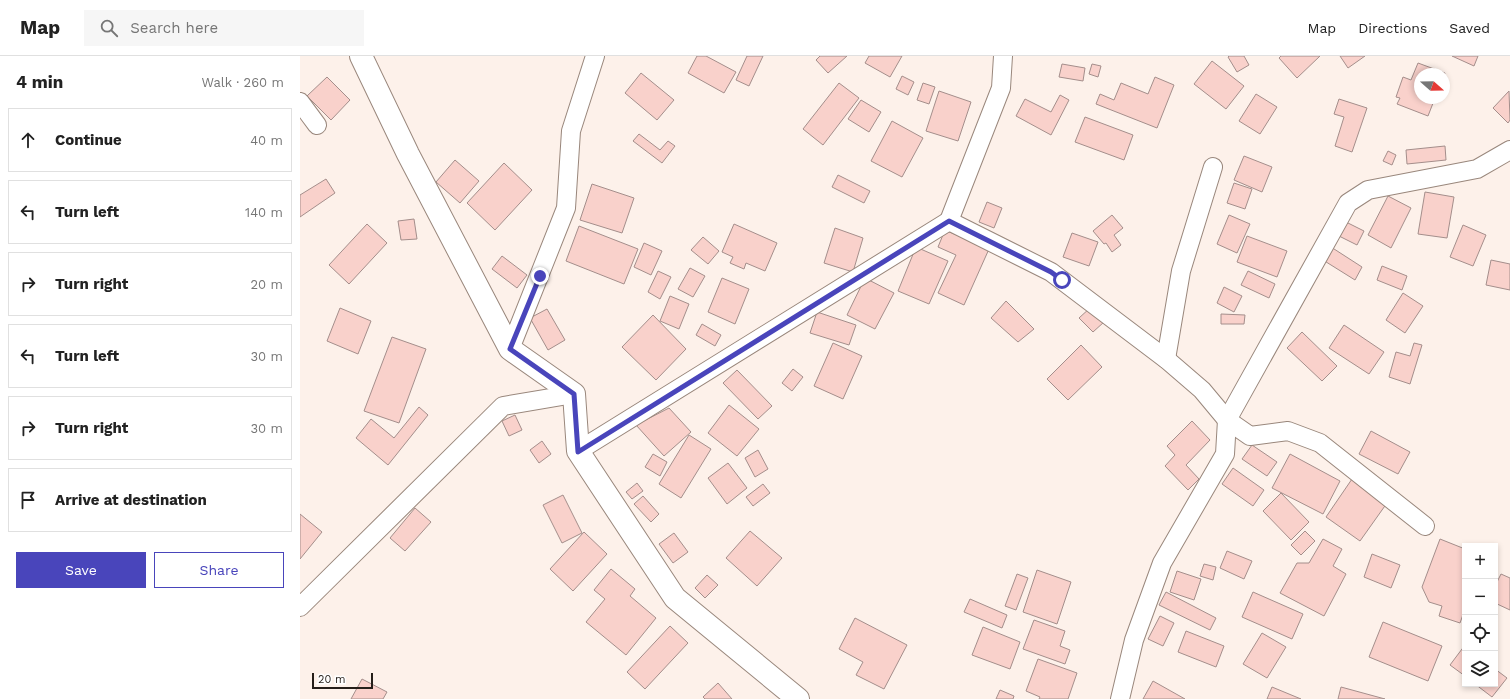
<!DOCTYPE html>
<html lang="en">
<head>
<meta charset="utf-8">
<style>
	:root { --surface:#fff; --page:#f6f6f6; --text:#222; --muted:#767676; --line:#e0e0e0; --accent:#4945bb }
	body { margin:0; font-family:"Work Sans",sans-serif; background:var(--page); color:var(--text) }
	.controls { position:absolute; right:12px; bottom:12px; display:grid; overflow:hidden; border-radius:0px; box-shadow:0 2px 6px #0003 }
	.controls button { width:36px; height:36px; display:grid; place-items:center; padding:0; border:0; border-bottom:1px solid var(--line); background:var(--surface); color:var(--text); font:20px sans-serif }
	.compass { position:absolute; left:1114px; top:12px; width:36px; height:36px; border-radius:50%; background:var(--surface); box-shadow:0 2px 6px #0003; rotate:110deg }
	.scale { position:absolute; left:12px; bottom:10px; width:61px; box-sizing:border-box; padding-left:4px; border:2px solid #251e19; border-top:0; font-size:11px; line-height:14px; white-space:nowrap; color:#251e19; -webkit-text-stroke:3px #fff; paint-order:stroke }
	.stop { position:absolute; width:12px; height:12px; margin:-9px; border:3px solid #4945bb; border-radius:50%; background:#fff }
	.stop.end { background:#4945bb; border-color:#fff; box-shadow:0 1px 4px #0008 }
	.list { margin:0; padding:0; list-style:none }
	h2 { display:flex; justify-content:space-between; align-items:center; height:52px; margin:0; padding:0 16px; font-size:17px }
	h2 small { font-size:13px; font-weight:400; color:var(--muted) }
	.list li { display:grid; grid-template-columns:26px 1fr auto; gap:12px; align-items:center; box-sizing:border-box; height:64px; margin:0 8px 8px; padding:0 8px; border:1px solid var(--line); border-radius:0px }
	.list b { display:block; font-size:15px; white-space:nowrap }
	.list em { font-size:13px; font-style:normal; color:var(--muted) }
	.actions { display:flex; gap:8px; padding:12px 16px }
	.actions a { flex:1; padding:9px 0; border:1px solid var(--accent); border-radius:0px; text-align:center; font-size:14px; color:var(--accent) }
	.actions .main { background:var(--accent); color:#fff }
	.icon { flex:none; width:22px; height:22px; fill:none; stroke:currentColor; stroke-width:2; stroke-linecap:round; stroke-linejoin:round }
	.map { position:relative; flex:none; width:1210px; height:643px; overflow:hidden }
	header { display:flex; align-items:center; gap:24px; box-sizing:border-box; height:56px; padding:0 20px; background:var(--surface); border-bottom:1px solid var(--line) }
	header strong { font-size:19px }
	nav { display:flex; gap:22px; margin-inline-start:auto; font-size:14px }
	.search { width:280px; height:36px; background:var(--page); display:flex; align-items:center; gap:10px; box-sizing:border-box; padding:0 14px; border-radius:0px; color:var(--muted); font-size:15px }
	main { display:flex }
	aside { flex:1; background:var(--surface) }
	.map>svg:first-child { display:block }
	.building { fill:#f9d1cb; stroke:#a48e8b }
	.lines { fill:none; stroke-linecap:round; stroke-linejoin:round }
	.minor-casing { stroke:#99877c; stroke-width:20 }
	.tertiary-casing { stroke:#99877c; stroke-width:24 }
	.minor { stroke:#fff; stroke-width:18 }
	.tertiary { stroke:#fff; stroke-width:22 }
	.route { stroke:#4945bb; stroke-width:5 }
</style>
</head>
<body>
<header>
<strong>Map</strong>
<div class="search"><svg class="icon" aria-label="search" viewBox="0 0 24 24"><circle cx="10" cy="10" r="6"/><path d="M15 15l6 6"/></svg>Search here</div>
<nav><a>Map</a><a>Directions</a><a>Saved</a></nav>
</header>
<main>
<aside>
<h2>4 min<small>Walk · 260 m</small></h2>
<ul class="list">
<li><svg class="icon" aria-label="ahead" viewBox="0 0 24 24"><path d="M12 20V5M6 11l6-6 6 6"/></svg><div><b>Continue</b></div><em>40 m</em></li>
<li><svg class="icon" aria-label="left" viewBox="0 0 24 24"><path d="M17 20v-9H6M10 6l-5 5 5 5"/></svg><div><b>Turn left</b></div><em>140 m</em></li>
<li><svg class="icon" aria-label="right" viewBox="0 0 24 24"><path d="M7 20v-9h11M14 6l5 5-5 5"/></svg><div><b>Turn right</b></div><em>20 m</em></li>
<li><svg class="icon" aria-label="left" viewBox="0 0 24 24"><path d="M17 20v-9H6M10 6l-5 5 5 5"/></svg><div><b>Turn left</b></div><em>30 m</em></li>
<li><svg class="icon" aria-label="right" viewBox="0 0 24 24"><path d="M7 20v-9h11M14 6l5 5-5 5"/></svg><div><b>Turn right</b></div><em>30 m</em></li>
<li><svg class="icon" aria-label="arrive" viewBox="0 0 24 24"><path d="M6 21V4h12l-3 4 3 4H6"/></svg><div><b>Arrive at destination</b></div></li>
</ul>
<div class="actions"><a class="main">Save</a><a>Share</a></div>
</aside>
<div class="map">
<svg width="1210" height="643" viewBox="0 0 1210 643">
	<rect width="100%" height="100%" fill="#fdf1ea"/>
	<g class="building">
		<polygon points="397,0 406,0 436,16 424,37 388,17"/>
		<polygon points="447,0 463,0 449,30 436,24"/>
		<polygon points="520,0 547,0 528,17 516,4"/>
		<polygon points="569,0 602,0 590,21 565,7"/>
		<polygon points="929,0 944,0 949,9 937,16 928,1"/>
		<polygon points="981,0 1020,0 997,22 979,2"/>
		<polygon points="1040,0 1065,0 1048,12"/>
		<polygon points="1152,0 1178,0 1174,10"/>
		<polygon points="912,5 944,30 926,53 894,28"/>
		<polygon points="1118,7 1145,17 1144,20 1144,18 1120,18 1120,42 1135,42 1128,60 1097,48 1100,42 1096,41 1103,21 1111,24"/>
		<polygon points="762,8 785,12 783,25 759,21"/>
		<polygon points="792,8 801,10 798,21 789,18"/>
		<polygon points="341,17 374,44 357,64 325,37"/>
		<polygon points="602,20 614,26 608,39 596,33"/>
		<polygon points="27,21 50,44 31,64 7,40"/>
		<polygon points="855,21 874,29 857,72 796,48 800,38 814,44 821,27 848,38"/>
		<polygon points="539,27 559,42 523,89 503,73"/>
		<polygon points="623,27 635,31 629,48 617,44"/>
		<polygon points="639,35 671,46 658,85 626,75"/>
		<polygon points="1209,35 1210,64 1208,67 1193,52"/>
		<polygon points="956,38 977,51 960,78 939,65"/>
		<polygon points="760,39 769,44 751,79 716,60 725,43 751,56"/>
		<polygon points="1039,43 1067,52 1052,96 1035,90 1044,61 1034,58"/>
		<polygon points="561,44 581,56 569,76 548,63"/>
		<polygon points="785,61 833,79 824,104 775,86"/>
		<polygon points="592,65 623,82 602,121 571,105"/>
		<polygon points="339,78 360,94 368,85 375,90 362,107 333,85"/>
		<polygon points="1145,90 1146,104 1107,108 1106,94"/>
		<polygon points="1088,95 1096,99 1092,109 1083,105"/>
		<polygon points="944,100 972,111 962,136 934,124"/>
		<polygon points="155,104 179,125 160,147 136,126"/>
		<polygon points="204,107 232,134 195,174 167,147"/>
		<polygon points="538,119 570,135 564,147 532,131"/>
		<polygon points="26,123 35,137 0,161 0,139"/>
		<polygon points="934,127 952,133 945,153 927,147"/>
		<polygon points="292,128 334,142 322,177 280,164"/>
		<polygon points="1125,136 1154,141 1147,182 1118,178"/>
		<polygon points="1088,140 1111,152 1091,192 1068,179"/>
		<polygon points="687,146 702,152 694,172 679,166"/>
		<polygon points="812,159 823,172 814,179 821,189 812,196 806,187 804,188 793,175"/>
		<polygon points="929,159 950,168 937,197 917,188"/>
		<polygon points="114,163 117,183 101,184 98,165"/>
		<polygon points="1042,164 1064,175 1057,189 1035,178"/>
		<polygon points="67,168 87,187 49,228 29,209"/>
		<polygon points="434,168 477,187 465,215 446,207 444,213 430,207 433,201 422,196"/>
		<polygon points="1163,169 1186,179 1173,210 1150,201"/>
		<polygon points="279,170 338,193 324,228 266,205"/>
		<polygon points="535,172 563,182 553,216 524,207"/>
		<polygon points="645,174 689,193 664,249 638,237 656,199 638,191"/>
		<polygon points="772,177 798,186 789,210 763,201"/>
		<polygon points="947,180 987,195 977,221 937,206"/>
		<polygon points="403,181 419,195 408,208 391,194"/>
		<polygon points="344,187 362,195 351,219 334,211"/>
		<polygon points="616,191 648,205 629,248 598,235"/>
		<polygon points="1031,191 1062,211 1055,224 1023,204"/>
		<polygon points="202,200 227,219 217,232 192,213"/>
		<polygon points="1191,204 1210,208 1210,234 1186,229"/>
		<polygon points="1082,210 1107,220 1102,234 1077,224"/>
		<polygon points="390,212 405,220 393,241 378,233"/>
		<polygon points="358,215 371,221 360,243 348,236"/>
		<polygon points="948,215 975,228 969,242 941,229"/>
		<polygon points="422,222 449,233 435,268 408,256"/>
		<polygon points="565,222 594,237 575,273 547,259"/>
		<polygon points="924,231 942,240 934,256 917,247"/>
		<polygon points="1103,237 1123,250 1105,277 1086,264"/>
		<polygon points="370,240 389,248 379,273 360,265"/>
		<polygon points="706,245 734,273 718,286 691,262"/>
		<polygon points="40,252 71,265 58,298 27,285"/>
		<polygon points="790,252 804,266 793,276 779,262"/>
		<polygon points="247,253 265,284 248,294 230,262"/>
		<polygon points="517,256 556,269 549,289 510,277"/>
		<polygon points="921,258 945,259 944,268 921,268"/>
		<polygon points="353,259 386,293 356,324 322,291"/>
		<polygon points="402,268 421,279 415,290 396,279"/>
		<polygon points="1044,269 1084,296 1069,318 1029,292"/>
		<polygon points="1002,276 1037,310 1022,325 987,292"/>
		<polygon points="92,281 126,293 99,367 64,355"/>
		<polygon points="533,287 562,300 543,343 514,330"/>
		<polygon points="1114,287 1122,289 1110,328 1089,321 1096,296 1110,300"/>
		<polygon points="781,289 802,311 768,344 747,323"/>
		<polygon points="493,313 503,321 492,335 482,327"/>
		<polygon points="437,314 472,350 458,363 423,327"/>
		<polygon points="429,349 459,373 437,400 408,377"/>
		<polygon points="119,351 128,359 88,409 56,382 71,363 94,382"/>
		<polygon points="369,352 391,376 364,400 336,369"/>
		<polygon points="215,359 222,374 209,380 202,365"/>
		<polygon points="892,365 910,384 886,409 899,423 888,434 865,410 875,399 867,390"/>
		<polygon points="1071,375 1110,396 1098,418 1059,398"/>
		<polygon points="389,379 411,393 381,442 359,428"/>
		<polygon points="242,385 251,398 239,407 230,394"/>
		<polygon points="952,389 977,406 967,420 942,403"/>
		<polygon points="458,394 468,413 455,421 445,402"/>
		<polygon points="353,398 367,406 360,420 345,411"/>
		<polygon points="990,398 1040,425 1023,458 972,432"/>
		<polygon points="428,407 447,432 427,448 408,422"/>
		<polygon points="933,412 964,434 953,450 922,428"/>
		<polygon points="1052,423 1087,447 1060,485 1026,461"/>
		<polygon points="337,427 343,435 332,443 326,436"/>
		<polygon points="463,428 470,437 453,450 446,441"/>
		<polygon points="981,437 1009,466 991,484 963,455"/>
		<polygon points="263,439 282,477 262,487 243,449"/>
		<polygon points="343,440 359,458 351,466 334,448"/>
		<polygon points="115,452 131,466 105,495 90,482"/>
		<polygon points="0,458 22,476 0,503"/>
		<polygon points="450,475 482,502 457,530 426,502"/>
		<polygon points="1005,475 1015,485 1001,499 991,489"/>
		<polygon points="284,476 307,498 273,535 250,513"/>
		<polygon points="374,477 388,496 373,507 359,488"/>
		<polygon points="1023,483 1042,493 1033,510 1046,518 1024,560 980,537 997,507 1009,507"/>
		<polygon points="1140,483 1165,493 1165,553 1160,567 1139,560 1142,550 1129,546 1122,531"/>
		<polygon points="927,495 952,505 944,523 920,512"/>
		<polygon points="1072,498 1100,509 1091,532 1064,521"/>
		<polygon points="904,508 916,511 913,524 900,520"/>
		<polygon points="311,513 335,533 330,540 356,562 326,599 286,566 305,543 294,534"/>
		<polygon points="737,514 771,526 757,568 723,556"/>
		<polygon points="877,515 901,523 894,544 870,536"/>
		<polygon points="717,518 728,522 716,554 705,550"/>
		<polygon points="1201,518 1210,522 1210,554 1195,547 1195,530"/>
		<polygon points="407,519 418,529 405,542 395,532"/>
		<polygon points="866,536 916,562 910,574 859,549"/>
		<polygon points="953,536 1003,558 992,583 942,561"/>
		<polygon points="670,543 707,559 702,572 664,556"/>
		<polygon points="860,560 874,567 863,590 848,583"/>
		<polygon points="555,562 607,589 584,633 556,619 563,606 539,593"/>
		<polygon points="734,564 765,575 760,590 770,594 765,608 723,593"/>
		<polygon points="1083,566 1142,590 1128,625 1069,601"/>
		<polygon points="370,570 388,587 345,633 327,616"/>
		<polygon points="683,571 720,586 710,613 672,599"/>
		<polygon points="886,575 924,590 916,611 878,596"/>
		<polygon points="962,577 986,591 967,622 943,608"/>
		<polygon points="1165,589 1165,620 1150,609"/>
		<polygon points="738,603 777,617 768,643 739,643 740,641 726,635"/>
		<polygon points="1195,613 1207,622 1192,641 1175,628 1195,628"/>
		<polygon points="62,623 87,636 83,643 51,643"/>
		<polygon points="853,625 885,643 843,643"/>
		<polygon points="418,627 432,643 405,643 403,641"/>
		<polygon points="972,631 1001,643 967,643"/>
		<polygon points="1041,631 1085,643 1038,643"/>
		<polygon points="700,634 714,640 713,643 696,643"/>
	</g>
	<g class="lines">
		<g class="minor-casing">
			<g id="minor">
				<polyline points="703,0 701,32 649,165 751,216 866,303 902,334 927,364 950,380 988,375 1020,387 1125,470"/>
				<polyline points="0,46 17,69"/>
				<polyline points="210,293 266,152 271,75 295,0"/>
				<polyline points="866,303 881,215 913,111"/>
				<polyline points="278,395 649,165"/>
				<polyline points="0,551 203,350 274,338"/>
				<polyline points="820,643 834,584 862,507 925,398 927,364 1048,147 1068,134 1177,113 1210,94"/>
			</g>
		</g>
		<g class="tertiary-casing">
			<polyline id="tertiary" points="61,0 108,98 210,293 274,338 278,395 375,542 498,643"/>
		</g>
		<use href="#minor" class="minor"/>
		<use href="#tertiary" class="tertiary"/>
	</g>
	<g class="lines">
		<polyline class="route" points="240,220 210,293 274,338 278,396 649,165 751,216 762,224"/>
	</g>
</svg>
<div class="controls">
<button>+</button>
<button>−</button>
<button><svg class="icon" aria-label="locate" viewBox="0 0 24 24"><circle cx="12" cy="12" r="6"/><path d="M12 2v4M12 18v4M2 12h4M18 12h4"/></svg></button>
<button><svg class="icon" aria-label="layers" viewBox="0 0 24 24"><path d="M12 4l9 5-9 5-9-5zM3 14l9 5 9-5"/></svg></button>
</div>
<svg class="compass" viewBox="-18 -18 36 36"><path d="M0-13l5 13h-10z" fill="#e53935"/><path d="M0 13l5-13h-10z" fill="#767676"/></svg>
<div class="scale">20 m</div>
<div class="stop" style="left:762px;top:224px"></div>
<div class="stop end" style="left:240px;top:220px"></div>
</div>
</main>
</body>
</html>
